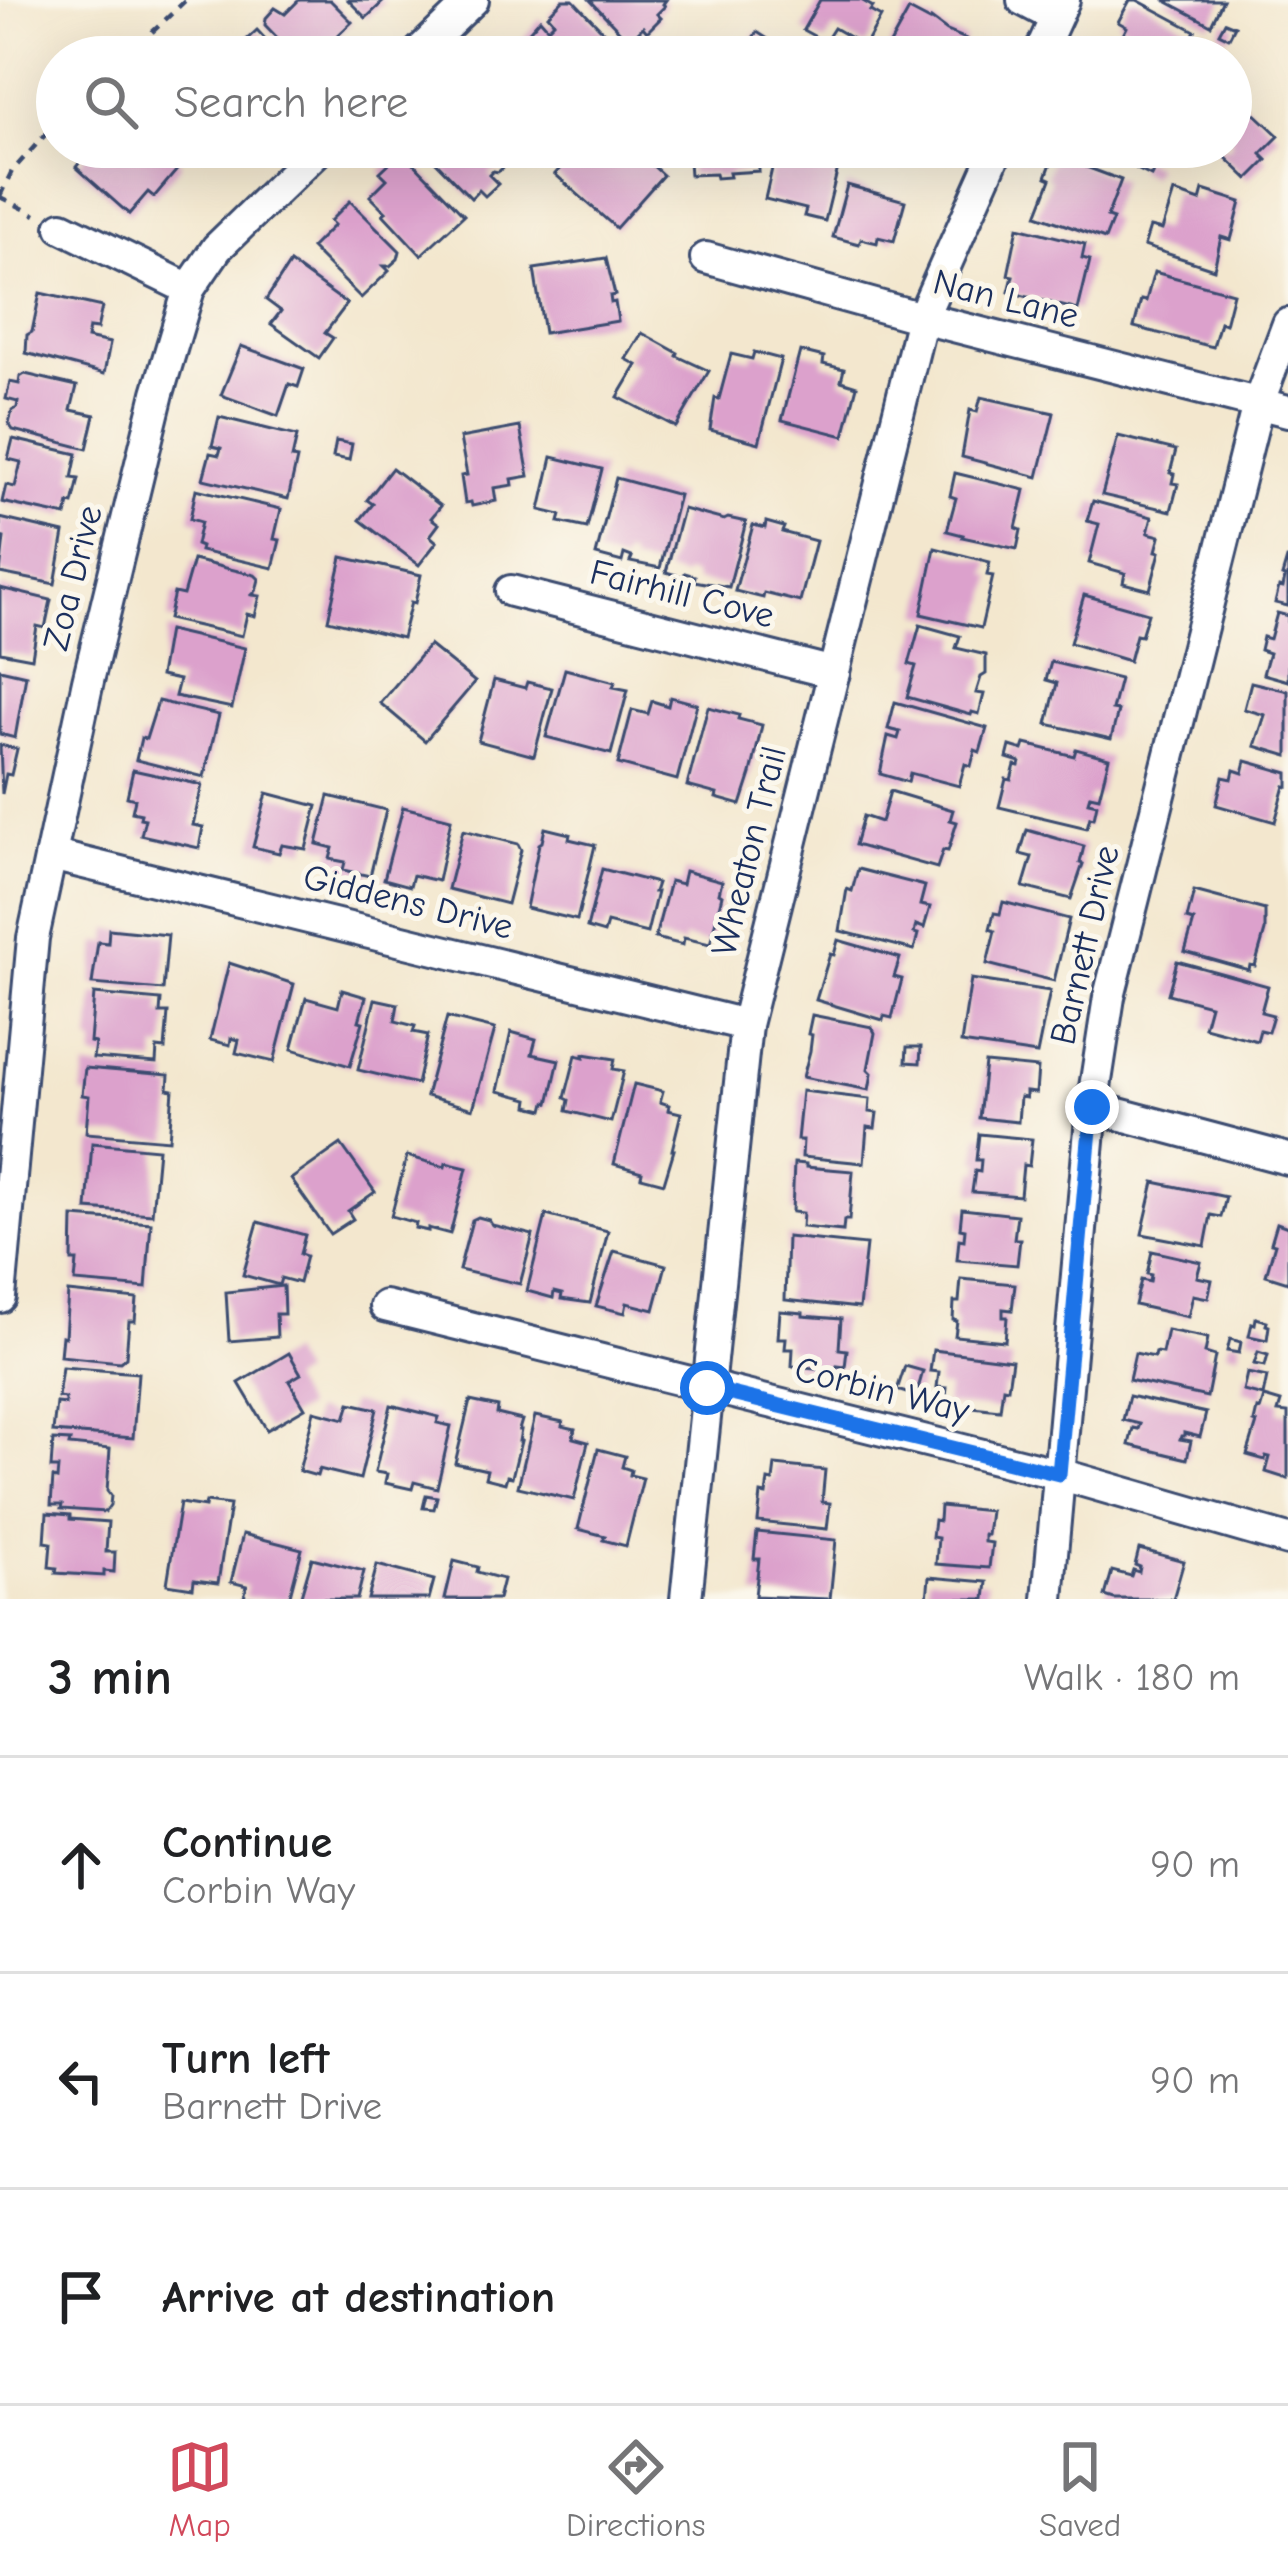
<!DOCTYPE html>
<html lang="en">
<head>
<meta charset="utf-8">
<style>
	:root { --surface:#fff; --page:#f2f2f2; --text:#202124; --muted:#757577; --line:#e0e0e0; --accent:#d1495b }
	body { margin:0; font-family:"Comic Neue",sans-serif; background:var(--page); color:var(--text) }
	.stop { position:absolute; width:36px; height:36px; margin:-27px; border:9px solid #1a73e8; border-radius:50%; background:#fff }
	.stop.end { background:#1a73e8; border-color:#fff; box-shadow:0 3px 12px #0008 }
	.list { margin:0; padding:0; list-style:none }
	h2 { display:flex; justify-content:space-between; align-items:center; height:156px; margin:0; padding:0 48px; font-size:51px }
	h2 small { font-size:39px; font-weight:400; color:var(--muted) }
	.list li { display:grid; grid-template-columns:78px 1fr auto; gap:36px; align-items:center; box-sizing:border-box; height:216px; padding:0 48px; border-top:3px solid var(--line) }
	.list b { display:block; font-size:45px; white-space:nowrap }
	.list p { margin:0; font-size:39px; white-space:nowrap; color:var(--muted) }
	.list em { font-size:39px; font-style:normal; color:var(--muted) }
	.icon { flex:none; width:66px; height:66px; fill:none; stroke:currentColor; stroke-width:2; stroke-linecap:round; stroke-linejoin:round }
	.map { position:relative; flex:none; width:1288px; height:1599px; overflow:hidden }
	.search { position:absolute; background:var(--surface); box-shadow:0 12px 48px #0002; left:36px; right:36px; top:36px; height:132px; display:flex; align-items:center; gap:30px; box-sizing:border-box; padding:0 42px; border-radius:66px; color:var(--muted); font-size:45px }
	.sheet { height:804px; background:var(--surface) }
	nav { display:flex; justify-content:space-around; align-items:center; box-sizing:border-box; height:168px; border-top:3px solid var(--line); background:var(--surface); font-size:33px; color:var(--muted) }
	nav a { display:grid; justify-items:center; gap:6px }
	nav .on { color:var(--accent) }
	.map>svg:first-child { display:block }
	.building { fill:#dca1cc }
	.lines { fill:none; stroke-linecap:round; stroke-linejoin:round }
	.minor-casing { stroke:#3b4b6f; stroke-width:36 }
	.path { stroke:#3b4b6f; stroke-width:4.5; stroke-dasharray:9 9; stroke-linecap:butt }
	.minor { stroke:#fff; stroke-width:30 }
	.route { stroke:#1a73e8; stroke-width:15 }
	.labels { text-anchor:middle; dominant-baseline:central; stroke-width:10; stroke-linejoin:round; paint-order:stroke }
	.street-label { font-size:36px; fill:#1b2f5e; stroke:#fbf7ec }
</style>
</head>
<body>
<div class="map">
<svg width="1288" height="1599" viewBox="0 0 1288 1599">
	<rect width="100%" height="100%" fill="#fbf7ec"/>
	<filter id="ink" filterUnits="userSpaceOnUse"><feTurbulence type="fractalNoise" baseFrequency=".00833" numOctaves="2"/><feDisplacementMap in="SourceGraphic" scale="24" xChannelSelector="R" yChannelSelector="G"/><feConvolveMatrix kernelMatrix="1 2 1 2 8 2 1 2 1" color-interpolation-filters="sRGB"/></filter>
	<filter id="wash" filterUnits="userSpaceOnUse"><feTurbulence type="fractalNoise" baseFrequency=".004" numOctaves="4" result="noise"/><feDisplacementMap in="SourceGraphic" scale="48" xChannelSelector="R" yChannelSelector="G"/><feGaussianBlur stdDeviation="2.7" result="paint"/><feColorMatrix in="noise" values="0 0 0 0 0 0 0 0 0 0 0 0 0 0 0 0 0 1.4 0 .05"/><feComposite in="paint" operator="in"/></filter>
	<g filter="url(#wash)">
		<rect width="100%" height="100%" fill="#f3e7ce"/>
		<g id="blocks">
			<g class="building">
				<polygon points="299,0 330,0 352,22 335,38 340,43 326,57 296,57 265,25 266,18 275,8 285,14"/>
				<polygon points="348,0 385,0 366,18"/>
				<polygon points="563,0 573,0 624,53 620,57 541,57 523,38 540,19 548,28 554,22 548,15"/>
				<polygon points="590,0 666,0 663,4 665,6 657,14 661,18 647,32 643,27 629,41"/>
				<polygon points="820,0 861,0 873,7 870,11 881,17 865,46 834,28 825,42 803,30"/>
				<polygon points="1130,0 1137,0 1195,31 1181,57 1126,57 1131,47 1120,41 1127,27 1118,22"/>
				<polygon points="1164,0 1223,0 1211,25"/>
				<polygon points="909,10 930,21 931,19 947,31 966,39 956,57 883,57"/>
				<polygon points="1225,22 1235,26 1229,38 1219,33"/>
				<polygon points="257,30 282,57 228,57"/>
				<polygon points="757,32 771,41 764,51 750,42"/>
				<polygon points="1235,95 1279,136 1261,154 1267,160 1248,179 1215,147 1231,147 1231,99"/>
				<polygon points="107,147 153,147 157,150 162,147 182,164 154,197 148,192 129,214 76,167 90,150 98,157"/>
				<polygon points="444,147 504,147 510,154 509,162 498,172 493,171 489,175 498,184 485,196 479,190 471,198 432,158"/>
				<polygon points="579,147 622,147 639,162 643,157 663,175 616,228 555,174"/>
				<polygon points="688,147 758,147 759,171 729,173 730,177 716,178 715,174 690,175"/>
				<polygon points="777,147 843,147 825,221 804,216 806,209 765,199"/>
				<polygon points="1057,147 1066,147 1085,154 1081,165 1121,180 1107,217 1113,219 1105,239 1037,215 1051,179 1046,177"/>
				<polygon points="402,151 464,215 421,255 383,214 386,212 370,196 387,179 380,172"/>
				<polygon points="1142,159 1156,166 1151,176 1137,169"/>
				<polygon points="847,185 905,201 894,241 878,237 877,243 861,239 859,244 833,237"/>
				<polygon points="1203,190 1241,202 1231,240 1221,237 1214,269 1144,246 1150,227 1162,230 1174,192 1200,201"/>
				<polygon points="350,201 400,251 398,259 390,266 384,266 389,271 361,298 311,248 334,225 330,221"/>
				<polygon points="1018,227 1085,244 1082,258 1090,260 1078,310 1009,292 1013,276 1008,275"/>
				<polygon points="606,258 615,295 610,296 611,303 615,302 618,321 544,333 534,269"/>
				<polygon points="290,263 347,304 325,333 333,338 319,358 271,324 281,311 266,300"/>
				<polygon points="1154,272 1233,293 1225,324 1220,322 1213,347 1134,327 1141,300 1146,301"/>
				<polygon points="40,293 102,307 97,329 89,328 87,338 110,343 104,374 26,353 27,335 32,332"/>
				<polygon points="642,333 678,353 677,356 709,371 676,427 618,397 637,365 626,359"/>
				<polygon points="241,346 304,369 298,387 289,384 278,416 221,395"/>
				<polygon points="800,351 824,357 823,364 844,369 841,381 857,386 844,436 782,420"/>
				<polygon points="754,352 781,359 759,443 710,430 715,398 719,399 731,354 752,359"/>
				<polygon points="25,374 77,386 71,410 95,415 87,449 13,430 9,424 12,411 17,408 18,402 6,399 10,382 19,384 20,377"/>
				<polygon points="981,397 1054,413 1038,477 962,457 970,410 977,412"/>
				<polygon points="219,417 297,436 292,458 297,459 288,499 203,479 210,453 219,455 221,448 212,446"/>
				<polygon points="520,427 529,476 512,479 513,485 494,488 496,501 472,506 471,502 465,503 461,476 467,475 460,438"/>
				<polygon points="1118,436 1176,450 1170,473 1174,474 1172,483 1178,484 1171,511 1102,495"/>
				<polygon points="13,439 77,454 72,478 79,479 73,504 69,503 66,516 2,502 6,485 15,487 21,462 8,459"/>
				<polygon points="336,441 352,444 349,460 333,457"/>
				<polygon points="552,457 602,469 587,528 559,522 561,515 540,510"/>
				<polygon points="392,468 441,506 431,518 439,524 430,536 437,542 419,565 360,520 373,504 367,500"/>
				<polygon points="955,473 1025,490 1016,528 1021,530 1017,549 962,537 963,535 947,531 956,498 950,496"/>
				<polygon points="616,478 679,495 660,568 630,562 632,557 624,554 622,562 596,555"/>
				<polygon points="196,489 281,509 274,539 280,540 273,568 200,551 201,547 196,545 201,522 190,519"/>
				<polygon points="1093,501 1152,517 1148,533 1160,536 1156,551 1160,552 1150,590 1123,583 1125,573 1089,563 1099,524 1087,521"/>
				<polygon points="683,509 724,520 728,518 746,522 729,587 694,581 695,576 685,573 683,577 666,572"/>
				<polygon points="0,518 64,533 55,584 0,573 4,538 0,537"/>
				<polygon points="766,522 784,527 782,532 816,541 800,602 764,593 763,598 735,591 753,525 765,528"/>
				<polygon points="935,548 990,562 987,575 993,576 981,628 921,614"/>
				<polygon points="342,557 421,575 415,603 411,602 402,638 328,620"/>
				<polygon points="1287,559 1288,559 1288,606 1275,603 1279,587 1283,588 1285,577 1282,576"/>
				<polygon points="193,560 255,575 259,579 256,591 252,595 260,596 255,616 247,614 242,636 168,619 174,593 183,595"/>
				<polygon points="0,588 51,600 45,628 37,626 32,658 0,652"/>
				<polygon points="1084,595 1148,613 1141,636 1136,635 1129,661 1070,643"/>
				<polygon points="1277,613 1288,616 1288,681 1263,674 1269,653 1260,650 1263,637 1270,639"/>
				<polygon points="920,625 960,636 956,648 986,655 986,674 981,677 976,693 984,694 979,714 972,712 971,715 907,697 916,666 909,664"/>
				<polygon points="168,630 245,648 232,708 175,696 179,680 160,676"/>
				<polygon points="429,645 475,682 425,741 380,703"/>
				<polygon points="1051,662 1120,679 1112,710 1118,711 1111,739 1047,724 1057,683 1046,680"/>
				<polygon points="0,669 26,675 15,738 0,734"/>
				<polygon points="565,669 615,682 613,687 628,690 611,754 546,737"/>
				<polygon points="494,680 525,688 527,682 552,688 534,756 478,741"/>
				<polygon points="1251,682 1288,691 1288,756 1255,746 1265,715 1244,709"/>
				<polygon points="670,697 697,704 677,780 618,764 632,710 648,714 652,701 668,706"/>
				<polygon points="158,701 219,715 204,777 136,760 141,738 146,739"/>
				<polygon points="895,702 987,728 980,752 975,750 971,766 965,764 959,786 910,773 908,782 880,774 888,736 898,739 900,732 888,729"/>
				<polygon points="708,707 739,715 738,719 762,725 751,774 741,805 716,798 717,794 687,786"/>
				<polygon points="1025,744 1074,756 1076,749 1109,758 1099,797 1090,795 1088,802 1097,804 1094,818 1090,817 1087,828 999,807 1006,779 1011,780 1015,765 1019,766 1020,762 1007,758 1010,746 1023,750"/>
				<polygon points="0,745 17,749 11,775 6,774 2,794"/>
				<polygon points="1246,761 1288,773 1288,787 1285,786 1275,822 1216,805 1223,777 1232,779 1234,770 1243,773"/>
				<polygon points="133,770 202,785 193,825 203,827 199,848 141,835 145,819 140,818 141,814 132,812 135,799 127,797"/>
				<polygon points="890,791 953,810 950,820 957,822 948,851 943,850 937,868 855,845 863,816 881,822"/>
				<polygon points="267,793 317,806 306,849 282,845 279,853 253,847"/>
				<polygon points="329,796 386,810 370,876 343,870 345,862 330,859 333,848 317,844"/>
				<polygon points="403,807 451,819 438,881 413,875 410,886 384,879"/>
				<polygon points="545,828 570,834 569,839 595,845 577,920 526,908 539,844 542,842"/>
				<polygon points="463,830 518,844 521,850 507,904 448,889"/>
				<polygon points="1027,830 1084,846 1080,863 1083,864 1071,899 1023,887 1032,857 1020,854"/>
				<polygon points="602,869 657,883 654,892 657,892 647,933 607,923 604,933 587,928"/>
				<polygon points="858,869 925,886 920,905 930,907 924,928 916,925 914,933 918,934 914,950 840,931 847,889 852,891"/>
				<polygon points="685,871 722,881 719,893 722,895 710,944 684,938 683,945 655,938 670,881 682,884"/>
				<polygon points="1194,891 1265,910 1265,931 1255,966 1250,965 1249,970 1185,952 1194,921 1187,919"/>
				<polygon points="1003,902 1069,919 1054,981 987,964 995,931 990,929 994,913 1000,914"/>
				<polygon points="109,929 168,935 163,990 92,984 98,942 108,943"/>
				<polygon points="838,940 900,958 894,977 902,979 892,1018 884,1016 883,1020 816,1000 830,954 834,955"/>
				<polygon points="1177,961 1268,986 1261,1012 1273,1015 1268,1032 1260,1030 1257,1041 1204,1027 1210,1005 1168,994"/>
				<polygon points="229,963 294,984 274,1062 236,1053 239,1040 231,1038 230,1045 210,1040"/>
				<polygon points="971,979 1050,991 1037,1054 961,1043"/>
				<polygon points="342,990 366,997 359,1021 363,1022 350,1066 292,1049 306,998 338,1007"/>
				<polygon points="94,994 161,1000 160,1013 168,1013 165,1049 157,1048 156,1063 93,1058 95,1043 90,1042"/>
				<polygon points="375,999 398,1004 395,1021 415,1026 413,1032 428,1035 417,1084 358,1070"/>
				<polygon points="812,1015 872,1027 875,1033 868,1069 872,1073 869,1090 803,1077 810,1051 812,1035 808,1034"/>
				<polygon points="447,1017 495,1029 473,1109 426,1096"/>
				<polygon points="511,1032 536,1039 532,1054 559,1060 549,1103 546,1102 544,1110 528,1106 529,1099 498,1091"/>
				<polygon points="907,1047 921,1047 920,1063 906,1062"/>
				<polygon points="584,1054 615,1059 613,1069 624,1071 611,1122 567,1111 569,1100 565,1098 576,1055 584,1057"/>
				<polygon points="985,1063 1038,1068 1036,1093 1026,1092 1026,1098 1020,1097 1018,1122 979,1118"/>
				<polygon points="85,1068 169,1075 168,1089 173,1090 169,1140 86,1133 89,1096 82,1095"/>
				<polygon points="634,1084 663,1091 660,1102 669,1105 668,1110 681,1113 672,1150 674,1150 664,1183 641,1177 642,1172 614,1164"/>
				<polygon points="802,1091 870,1099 869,1112 877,1113 875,1128 867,1127 864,1163 802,1157 803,1140 797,1140"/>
				<polygon points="979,1134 1032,1139 1029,1166 1023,1165 1020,1196 972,1192 975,1171 980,1172 981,1160 976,1160"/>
				<polygon points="92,1143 158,1149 152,1214 87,1209"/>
				<polygon points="341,1144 375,1192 348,1211 353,1219 330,1234 291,1179"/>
				<polygon points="407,1156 445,1167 446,1163 467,1168 450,1234 428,1228 428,1231 415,1228 416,1223 391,1216"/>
				<polygon points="794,1163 806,1164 806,1167 853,1171 849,1220 844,1220 843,1231 802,1227 803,1213 792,1212"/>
				<polygon points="1154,1182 1226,1197 1221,1217 1211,1215 1205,1246 1142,1234"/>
				<polygon points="962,1209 1017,1215 1014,1239 1020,1239 1017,1265 957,1260 959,1239 964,1240 965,1229 960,1228"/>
				<polygon points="546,1215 608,1231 590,1303 561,1299 562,1294 554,1292 553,1298 527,1291"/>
				<polygon points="73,1217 151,1223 146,1288 75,1282 77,1261 72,1261"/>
				<polygon points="478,1217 489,1220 492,1225 533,1235 520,1284 459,1270 472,1220"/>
				<polygon points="258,1222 305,1235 300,1254 306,1256 299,1283 281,1278 279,1285 243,1275"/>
				<polygon points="1277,1223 1288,1227 1288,1282 1266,1275 1275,1244 1271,1243"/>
				<polygon points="787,1237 866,1245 859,1308 785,1300"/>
				<polygon points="614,1251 666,1265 654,1310 627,1303 625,1313 596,1306"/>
				<polygon points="1152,1251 1201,1262 1197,1277 1212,1280 1208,1298 1193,1295 1188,1317 1135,1305 1141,1280 1150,1282 1151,1275 1147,1274"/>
				<polygon points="961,1279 1015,1284 1012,1310 1003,1309 1003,1317 1007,1317 1005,1341 955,1336 957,1321 953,1320 954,1302 959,1302"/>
				<polygon points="283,1286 284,1314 276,1314 277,1337 229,1341 226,1292"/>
				<polygon points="68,1292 137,1299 135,1321 129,1321 126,1357 120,1362 60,1356 62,1336 65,1337"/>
				<polygon points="780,1311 803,1313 803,1316 841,1319 839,1349 847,1350 845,1367 837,1366 836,1370 792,1366 793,1349 785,1349 786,1338 778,1338"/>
				<polygon points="1256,1318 1267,1321 1266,1325 1269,1326 1267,1340 1249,1336 1252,1323 1255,1324"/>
				<polygon points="1167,1330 1208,1338 1205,1353 1215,1356 1207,1397 1129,1380 1135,1353 1154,1357 1155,1352 1162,1353"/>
				<polygon points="1230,1339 1241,1342 1239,1353 1227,1351"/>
				<polygon points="933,1350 1012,1360 1008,1388 1003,1387 1000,1410 945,1404 947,1388 937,1387 939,1372 930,1371"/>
				<polygon points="1258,1352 1268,1355 1265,1366 1254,1364"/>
				<polygon points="289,1353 301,1374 289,1381 305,1408 267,1430 239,1383"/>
				<polygon points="905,1366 923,1371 916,1396 897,1390"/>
				<polygon points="62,1367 138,1373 133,1438 53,1432 56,1403 65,1404 65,1398 58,1397"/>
				<polygon points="1247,1373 1267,1377 1263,1396 1243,1391"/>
				<polygon points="1129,1396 1206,1413 1200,1437 1184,1433 1184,1436 1181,1436 1180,1439 1191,1441 1187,1459 1129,1445 1133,1428 1138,1429 1140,1424 1123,1420"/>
				<polygon points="1264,1397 1281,1402 1278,1412 1288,1413 1288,1479 1266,1472 1270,1457 1266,1456 1265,1460 1247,1455 1257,1423 1254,1422 1257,1409 1260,1410"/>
				<polygon points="470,1401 498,1407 497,1414 522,1420 519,1430 521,1430 519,1441 521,1441 512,1477 507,1476 505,1483 485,1478 487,1470 455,1463"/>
				<polygon points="350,1403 377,1409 360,1479 319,1469 317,1476 299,1471 314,1411 345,1419"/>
				<polygon points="391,1405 439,1417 437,1423 451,1426 437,1488 414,1482 412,1489 385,1483 387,1474 375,1472"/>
				<polygon points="535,1416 563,1422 562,1426 575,1429 573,1438 588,1442 574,1500 518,1487"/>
				<polygon points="53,1440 70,1441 69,1445 110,1449 107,1491 111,1496 110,1505 105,1512 61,1509 62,1505 51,1505 53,1478 57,1479 58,1468 51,1468"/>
				<polygon points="598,1449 625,1456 622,1467 631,1470 630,1475 643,1478 626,1546 603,1540 605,1536 578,1529"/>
				<polygon points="775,1465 825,1470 822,1502 830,1503 827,1529 758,1522 761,1494 766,1495 768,1480 773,1481"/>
				<polygon points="426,1495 437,1497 434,1509 423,1508"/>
				<polygon points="206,1502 230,1505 218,1583 194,1580 193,1588 167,1584 180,1503 205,1507"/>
				<polygon points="940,1506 990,1511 987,1535 984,1535 984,1542 992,1543 989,1568 936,1564 938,1538 932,1537 934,1520 939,1521"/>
				<polygon points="47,1513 70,1515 70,1519 108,1522 106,1552 115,1552 114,1572 104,1571 104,1576 56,1573 57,1568 49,1567 51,1543 45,1542"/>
				<polygon points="757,1532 836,1540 830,1599 755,1596 759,1559 754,1559"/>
				<polygon points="243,1534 302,1549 289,1599 244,1597 247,1586 231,1582"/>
				<polygon points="1139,1549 1184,1561 1173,1599 1114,1599 1105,1596 1112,1571 1131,1576 1133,1570 1139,1572 1140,1567 1135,1565"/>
				<polygon points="312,1558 364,1571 357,1599 300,1599"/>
				<polygon points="454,1561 478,1567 477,1572 503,1579 498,1599 445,1599"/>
				<polygon points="377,1565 434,1580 429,1599 368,1599"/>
				<polygon points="929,1577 987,1582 985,1599 927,1599"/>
			</g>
		</g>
	</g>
	<g filter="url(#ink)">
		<use href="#blocks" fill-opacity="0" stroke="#3b4b6f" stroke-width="3"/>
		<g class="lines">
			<g class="minor-casing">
				<g id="minor">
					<polyline points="1023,0 1055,17"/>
					<polyline points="414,57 473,0"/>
					<polyline points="1038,57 1064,0"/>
					<polyline points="62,227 189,289"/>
					<polyline points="706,258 922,318 1288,411"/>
					<polyline points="511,591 834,673"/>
					<polyline points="51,855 746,1025"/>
					<polyline points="1092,1107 1288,1159"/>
					<polyline points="0,1297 33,938 88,681 158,393 189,289 217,248 321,147"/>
					<polyline points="385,1306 1059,1474 1288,1540"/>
					<polyline points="686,1599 746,1025 922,318 998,147"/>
					<polyline points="1048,1599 1092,1107 1109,997 1258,404 1288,324"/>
				</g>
			</g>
			<g class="path">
				<polyline points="126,57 186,0"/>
				<polyline points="0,196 12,171 57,122"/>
				<polyline points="0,197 36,215"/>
			</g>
			<use href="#minor" class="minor"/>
		</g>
	</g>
	<g class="lines" filter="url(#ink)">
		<polyline class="route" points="707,1388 1059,1474 1092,1107"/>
	</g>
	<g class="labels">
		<g class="street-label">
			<text transform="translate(1006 299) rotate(14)">Nan Lane</text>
			<text transform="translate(73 578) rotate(-76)">Zoa Drive</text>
			<text transform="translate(682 594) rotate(14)">Fairhill Cove</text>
			<text transform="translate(749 851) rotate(-76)">Wheaton Trail</text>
			<text transform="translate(408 902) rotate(14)">Giddens Drive</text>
			<text transform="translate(1085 945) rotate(-77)">Barnett Drive</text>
			<text transform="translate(882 1390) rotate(14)">Corbin Way</text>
		</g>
	</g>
</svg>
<div class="stop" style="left:707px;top:1388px"></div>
<div class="stop end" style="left:1092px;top:1107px"></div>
<div class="search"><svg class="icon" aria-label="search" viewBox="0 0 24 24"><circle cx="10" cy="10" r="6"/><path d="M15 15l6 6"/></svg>Search here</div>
</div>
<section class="sheet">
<h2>3 min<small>Walk · 180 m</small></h2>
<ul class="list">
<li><svg class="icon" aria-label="ahead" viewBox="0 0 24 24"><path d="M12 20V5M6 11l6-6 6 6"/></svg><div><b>Continue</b><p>Corbin Way</p></div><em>90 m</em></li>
<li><svg class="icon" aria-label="left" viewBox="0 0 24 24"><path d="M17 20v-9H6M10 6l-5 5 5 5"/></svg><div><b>Turn left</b><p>Barnett Drive</p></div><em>90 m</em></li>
<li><svg class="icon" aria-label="arrive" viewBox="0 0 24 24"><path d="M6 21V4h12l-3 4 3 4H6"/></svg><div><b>Arrive at destination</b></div></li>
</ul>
</section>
<nav>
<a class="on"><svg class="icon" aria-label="map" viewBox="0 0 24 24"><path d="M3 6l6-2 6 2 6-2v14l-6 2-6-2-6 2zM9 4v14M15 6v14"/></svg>Map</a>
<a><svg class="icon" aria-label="directions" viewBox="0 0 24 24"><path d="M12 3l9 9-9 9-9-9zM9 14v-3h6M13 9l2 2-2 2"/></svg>Directions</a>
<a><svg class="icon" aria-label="saved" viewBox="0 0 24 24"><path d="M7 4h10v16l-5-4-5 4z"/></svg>Saved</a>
</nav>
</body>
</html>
